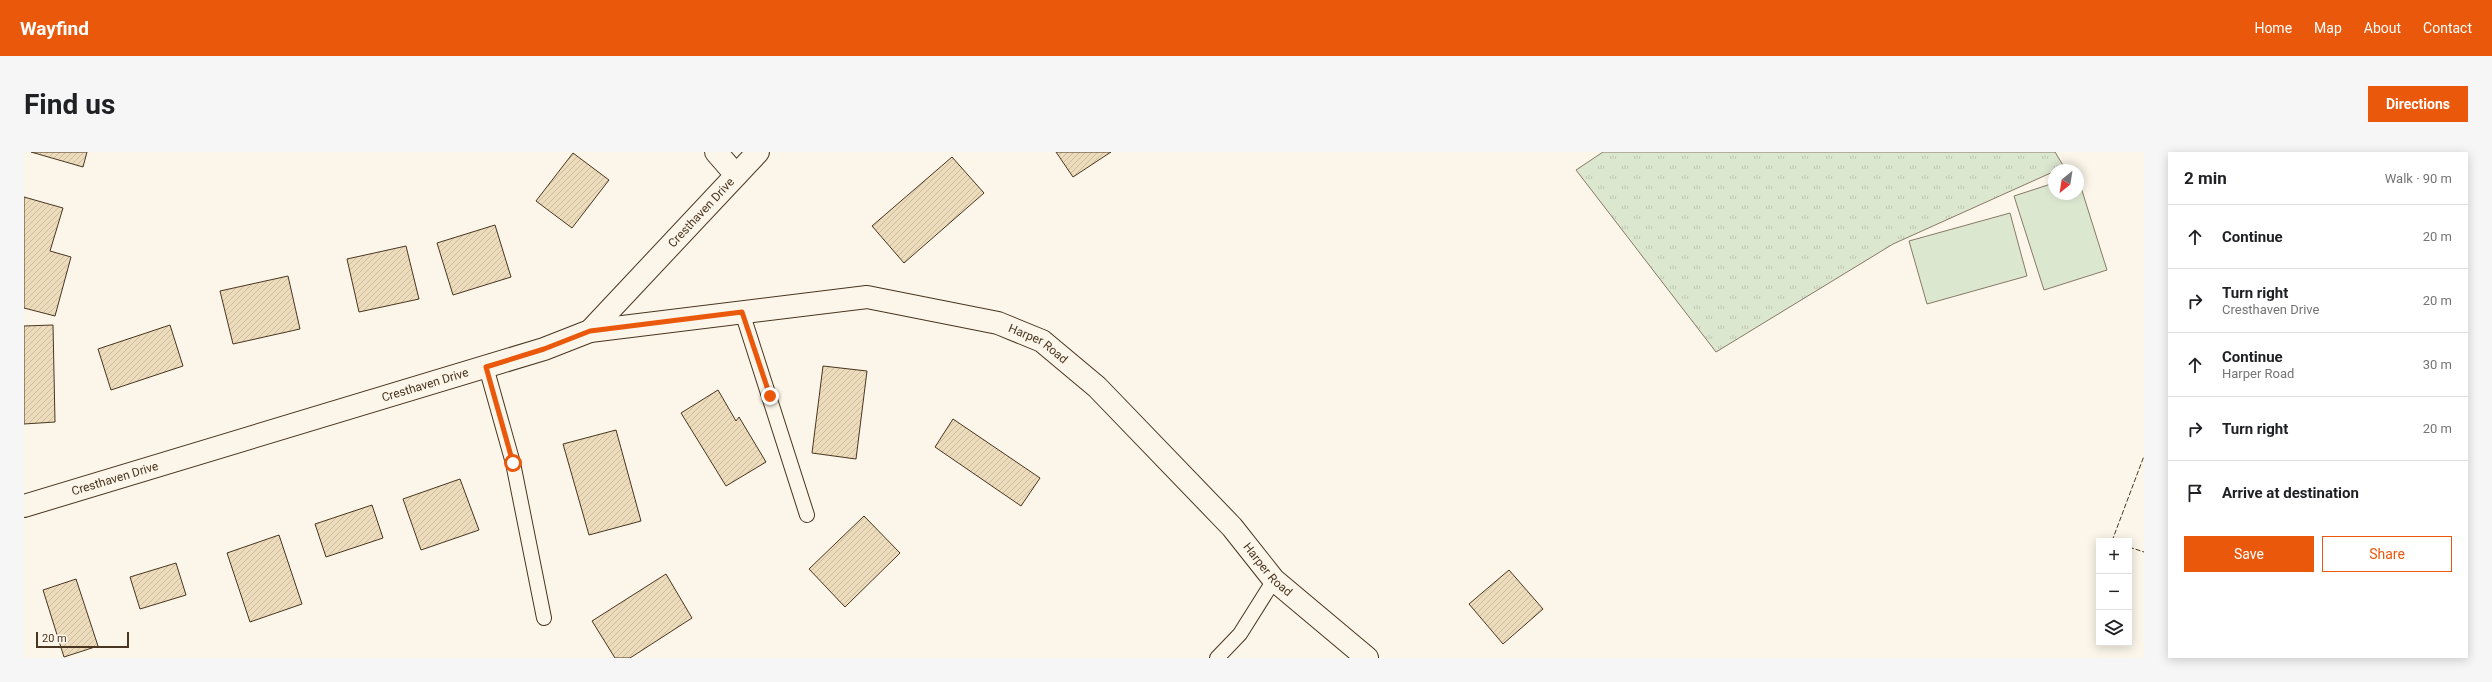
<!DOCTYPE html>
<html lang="en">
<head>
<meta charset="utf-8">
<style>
	:root { --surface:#fff; --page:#f6f6f6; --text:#202124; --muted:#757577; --line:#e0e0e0; --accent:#ea580c }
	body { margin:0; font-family:Roboto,sans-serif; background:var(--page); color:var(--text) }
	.controls { position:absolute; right:12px; bottom:12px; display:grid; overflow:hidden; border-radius:0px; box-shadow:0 2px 10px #0003 }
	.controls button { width:36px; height:36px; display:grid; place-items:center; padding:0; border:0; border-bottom:1px solid var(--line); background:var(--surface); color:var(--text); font:20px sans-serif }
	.compass { position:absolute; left:2024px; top:12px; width:36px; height:36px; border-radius:50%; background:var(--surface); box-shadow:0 2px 10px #0003; rotate:210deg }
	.scale { position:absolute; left:12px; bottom:10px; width:93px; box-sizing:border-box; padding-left:4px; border:2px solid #4a3520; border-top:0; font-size:11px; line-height:14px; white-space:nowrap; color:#4a3520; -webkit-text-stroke:3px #fbf6e9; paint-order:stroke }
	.stop { position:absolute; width:12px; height:12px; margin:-9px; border:3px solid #ea580c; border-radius:50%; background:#fff }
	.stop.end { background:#ea580c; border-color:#fff; box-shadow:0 1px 4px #0008 }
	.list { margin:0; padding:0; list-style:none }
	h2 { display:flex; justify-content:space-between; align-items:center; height:52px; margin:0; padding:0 16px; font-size:17px }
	h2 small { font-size:13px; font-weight:400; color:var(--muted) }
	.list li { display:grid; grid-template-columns:26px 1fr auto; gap:12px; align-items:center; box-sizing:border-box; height:64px; padding:0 16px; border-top:1px solid var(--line) }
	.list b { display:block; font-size:15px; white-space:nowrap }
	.list p { margin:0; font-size:13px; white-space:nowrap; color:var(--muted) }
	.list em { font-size:13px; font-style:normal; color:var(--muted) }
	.actions { display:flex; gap:8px; padding:12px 16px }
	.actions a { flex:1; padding:9px 0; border:1px solid var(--accent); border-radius:0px; text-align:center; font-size:14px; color:var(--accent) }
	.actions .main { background:var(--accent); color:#fff }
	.icon { flex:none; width:22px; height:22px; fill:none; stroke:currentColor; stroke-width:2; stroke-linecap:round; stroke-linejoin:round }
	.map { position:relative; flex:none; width:2120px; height:506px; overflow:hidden; border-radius:0px }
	header { display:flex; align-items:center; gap:24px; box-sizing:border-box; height:56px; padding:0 20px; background:var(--accent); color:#fff }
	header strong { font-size:19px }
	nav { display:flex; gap:22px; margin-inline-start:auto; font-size:14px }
	.intro { display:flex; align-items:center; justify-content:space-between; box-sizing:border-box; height:96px; padding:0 24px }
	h1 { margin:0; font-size:28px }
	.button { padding:10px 18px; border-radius:0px; background:var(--accent); color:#fff; font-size:14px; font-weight:700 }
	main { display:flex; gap:24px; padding:0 24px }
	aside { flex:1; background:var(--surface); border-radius:0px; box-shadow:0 2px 10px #0003 }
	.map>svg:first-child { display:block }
	.grass { fill:url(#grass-tufts); stroke:#887966 }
	.garden { fill:#dce7d0; stroke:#887966 }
	.building { fill:url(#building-hatch); stroke:#4a3520 }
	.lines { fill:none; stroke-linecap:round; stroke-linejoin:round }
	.service-casing { stroke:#4a3520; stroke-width:16 }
	.minor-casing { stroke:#4a3520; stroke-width:24 }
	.tertiary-casing { stroke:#4a3520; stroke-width:24 }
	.service { stroke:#fbf6e9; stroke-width:14 }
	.minor { stroke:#fbf6e9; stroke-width:22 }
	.tertiary { stroke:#fbf6e9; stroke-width:22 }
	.fence { stroke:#4a3520; stroke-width:1; stroke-dasharray:5 2; stroke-linecap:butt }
	.route { stroke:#ea580c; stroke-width:5 }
	.labels { text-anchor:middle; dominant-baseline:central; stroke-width:3; stroke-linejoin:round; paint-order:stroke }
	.street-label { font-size:12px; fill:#4a3520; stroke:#fbf6e9 }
</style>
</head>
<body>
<header>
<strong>Wayfind</strong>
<nav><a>Home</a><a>Map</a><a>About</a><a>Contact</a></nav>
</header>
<div class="intro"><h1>Find us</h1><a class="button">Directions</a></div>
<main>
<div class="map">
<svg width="2120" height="506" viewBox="0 0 2120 506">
	<defs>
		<pattern id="grass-tufts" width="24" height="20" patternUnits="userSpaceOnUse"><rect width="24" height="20" fill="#dce7d0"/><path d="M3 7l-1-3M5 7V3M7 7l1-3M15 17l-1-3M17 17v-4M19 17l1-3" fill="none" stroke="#bec7b2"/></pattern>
		<pattern id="building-hatch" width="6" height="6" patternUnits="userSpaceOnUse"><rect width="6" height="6" fill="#ecdcbc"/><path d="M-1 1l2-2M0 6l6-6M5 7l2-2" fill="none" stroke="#ccbda1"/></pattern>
	</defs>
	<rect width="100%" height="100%" fill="#fbf6e9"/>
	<polygon class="grass" points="1579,0 2031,0 2040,15 1869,92 1692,200 1552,18"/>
	<g class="garden">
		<polygon points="2054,26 2083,118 2020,138 1990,44 2030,31 2030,42 2054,42"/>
		<polygon points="1986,61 2003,124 1903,152 1885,89"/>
	</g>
	<g class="building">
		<polygon points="7,0 63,0 59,15"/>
		<polygon points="1032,0 1087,0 1049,25"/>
		<polygon points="549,1 585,28 548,76 512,49"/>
		<polygon points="928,5 960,41 880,111 848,74"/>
		<polygon points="0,45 39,56 26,99 47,105 31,164 0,156"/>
		<polygon points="471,73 487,125 429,143 413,91"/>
		<polygon points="382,94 395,147 335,160 323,107"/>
		<polygon points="264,124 276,177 209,192 196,139"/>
		<polygon points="29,173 31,270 0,272 0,174"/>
		<polygon points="146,173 159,214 87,238 74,197"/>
		<polygon points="799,214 843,219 832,307 788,301"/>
		<polygon points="694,238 712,269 715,265 742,310 702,334 657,261"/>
		<polygon points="929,267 1016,326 997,354 911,295"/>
		<polygon points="592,278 617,369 565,383 539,292"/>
		<polygon points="436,327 455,378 397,398 379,347"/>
		<polygon points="348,353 359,386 302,405 291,372"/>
		<polygon points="840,364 876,401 821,455 785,417"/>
		<polygon points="255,383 278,452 226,470 203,401"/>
		<polygon points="152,411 162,443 116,457 106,425"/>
		<polygon points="1485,418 1519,457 1479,492 1445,452"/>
		<polygon points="642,422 668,466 606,506 591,506 568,469"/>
		<polygon points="52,427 74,494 40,505 19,438"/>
	</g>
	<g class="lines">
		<g class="service-casing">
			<g id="service">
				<polyline points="718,160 783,363"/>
				<polyline points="462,215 489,311 520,466"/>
				<polyline points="1193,506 1216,482 1250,428"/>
			</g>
		</g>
		<g class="minor-casing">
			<g id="minor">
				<polyline points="692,0 712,23"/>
				<path id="s1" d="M566,179l277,-34 131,26 44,18 55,46 135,140 42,53 93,78"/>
			</g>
		</g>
		<g class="tertiary-casing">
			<g id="tertiary">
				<path id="s2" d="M0,354l520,-157 46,-18 168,-179"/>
			</g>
		</g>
		<use href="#service" class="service"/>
		<use href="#minor" class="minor"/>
		<use href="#tertiary" class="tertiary"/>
		<g class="fence">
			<polyline points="2088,389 2120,304"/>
			<polyline points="2105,395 2120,400"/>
		</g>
	</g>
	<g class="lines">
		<polyline class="route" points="489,311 462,215 520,197 566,179 718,160 746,244"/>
	</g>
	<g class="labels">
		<g class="street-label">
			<text stroke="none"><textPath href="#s2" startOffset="755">Cresthaven Drive</textPath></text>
			<text stroke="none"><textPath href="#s1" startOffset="458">Harper Road</textPath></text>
			<text stroke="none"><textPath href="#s2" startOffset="419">Cresthaven Drive</textPath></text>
			<text stroke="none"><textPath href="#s2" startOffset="95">Cresthaven Drive</textPath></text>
			<text stroke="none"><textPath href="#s1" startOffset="782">Harper Road</textPath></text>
		</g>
	</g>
</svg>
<div class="controls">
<button>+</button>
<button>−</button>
<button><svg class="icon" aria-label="layers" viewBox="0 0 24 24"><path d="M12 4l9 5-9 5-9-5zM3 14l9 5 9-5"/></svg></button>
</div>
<svg class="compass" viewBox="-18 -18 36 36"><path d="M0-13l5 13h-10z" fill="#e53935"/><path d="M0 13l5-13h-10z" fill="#757577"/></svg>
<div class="scale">20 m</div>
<div class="stop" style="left:489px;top:311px"></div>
<div class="stop end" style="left:746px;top:244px"></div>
</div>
<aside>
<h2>2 min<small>Walk · 90 m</small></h2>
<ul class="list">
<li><svg class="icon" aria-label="ahead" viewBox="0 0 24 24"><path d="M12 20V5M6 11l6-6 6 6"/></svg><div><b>Continue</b></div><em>20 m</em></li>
<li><svg class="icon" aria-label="right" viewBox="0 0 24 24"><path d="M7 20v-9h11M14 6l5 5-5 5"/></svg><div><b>Turn right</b><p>Cresthaven Drive</p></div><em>20 m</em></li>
<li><svg class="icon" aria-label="ahead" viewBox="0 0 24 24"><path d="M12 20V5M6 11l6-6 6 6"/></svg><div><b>Continue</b><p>Harper Road</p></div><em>30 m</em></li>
<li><svg class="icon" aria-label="right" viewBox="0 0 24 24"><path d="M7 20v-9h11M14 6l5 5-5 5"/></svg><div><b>Turn right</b></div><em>20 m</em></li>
<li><svg class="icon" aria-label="arrive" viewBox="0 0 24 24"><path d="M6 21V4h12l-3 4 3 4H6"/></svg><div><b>Arrive at destination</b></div></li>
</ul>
<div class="actions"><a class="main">Save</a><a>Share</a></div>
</aside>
</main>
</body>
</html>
